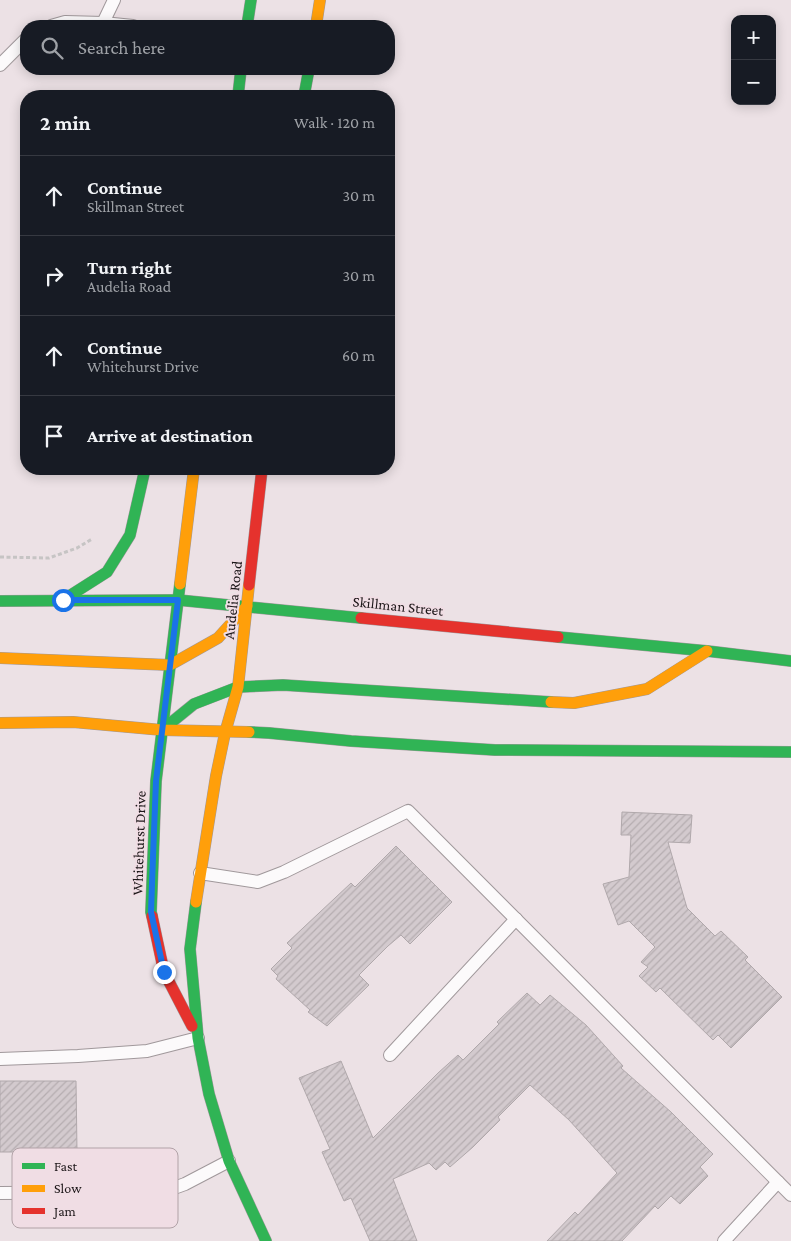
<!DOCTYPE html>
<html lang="en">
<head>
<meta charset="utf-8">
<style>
	:root { --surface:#171b24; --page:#242831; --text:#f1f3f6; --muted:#9ea1a6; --line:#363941 }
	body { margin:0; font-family:"Crimson Pro",serif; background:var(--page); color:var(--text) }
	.controls { position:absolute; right:15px; top:15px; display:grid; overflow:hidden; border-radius:10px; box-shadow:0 2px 12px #0003 }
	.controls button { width:45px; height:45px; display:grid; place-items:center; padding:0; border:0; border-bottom:1px solid var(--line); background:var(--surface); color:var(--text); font:25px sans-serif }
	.stop { position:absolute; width:15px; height:15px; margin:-11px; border:4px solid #1a73e8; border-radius:50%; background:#fff }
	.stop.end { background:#1a73e8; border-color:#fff; box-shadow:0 1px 5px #0008 }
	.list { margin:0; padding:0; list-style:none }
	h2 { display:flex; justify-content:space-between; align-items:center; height:65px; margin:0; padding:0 20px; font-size:21px }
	h2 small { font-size:16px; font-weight:400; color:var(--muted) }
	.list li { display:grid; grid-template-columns:32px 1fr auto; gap:15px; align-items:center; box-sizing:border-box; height:80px; padding:0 20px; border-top:1px solid var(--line) }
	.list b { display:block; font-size:19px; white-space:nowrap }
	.list p { margin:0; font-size:16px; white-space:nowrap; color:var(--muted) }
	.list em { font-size:16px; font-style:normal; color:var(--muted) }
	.icon { flex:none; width:28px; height:28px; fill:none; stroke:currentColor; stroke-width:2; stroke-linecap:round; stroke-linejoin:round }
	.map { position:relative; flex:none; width:791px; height:1241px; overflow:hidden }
	.search { position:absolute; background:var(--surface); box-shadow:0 2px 12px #0003; left:20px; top:20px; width:375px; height:55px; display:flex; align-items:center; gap:12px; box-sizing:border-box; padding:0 18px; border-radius:20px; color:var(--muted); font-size:19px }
	.panel { position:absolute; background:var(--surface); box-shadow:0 2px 12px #0003; left:20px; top:90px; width:375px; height:385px; border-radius:20px }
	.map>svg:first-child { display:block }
	.building { fill:url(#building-hatch); stroke:#b0a8ab }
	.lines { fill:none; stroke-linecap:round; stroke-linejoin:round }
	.lane-casing { stroke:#a0989b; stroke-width:14 }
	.fast-casing { stroke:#a0989b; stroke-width:12 }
	.slow-casing { stroke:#a0989b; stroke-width:12 }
	.jam-casing { stroke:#a0989b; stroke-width:12 }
	.path { stroke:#c6c4c4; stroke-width:3; stroke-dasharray:4 2.5; stroke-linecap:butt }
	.lane { stroke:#fcfafb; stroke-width:12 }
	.fast { stroke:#30b455; stroke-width:11 }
	.slow { stroke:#ff9f0a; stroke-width:11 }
	.jam { stroke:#e5322d; stroke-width:11 }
	.route { stroke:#1a73e8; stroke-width:6 }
	.labels { text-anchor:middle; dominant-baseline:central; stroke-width:4; stroke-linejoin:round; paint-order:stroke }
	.street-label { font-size:15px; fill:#1d1719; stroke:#f0dde4 }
	.key { fill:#f0dde4; stroke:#b1a2a7; stroke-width:1 }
	.key-label { font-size:14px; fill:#1d1719 }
</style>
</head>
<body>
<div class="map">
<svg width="791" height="1241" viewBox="0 0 791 1241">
	<defs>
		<pattern id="building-hatch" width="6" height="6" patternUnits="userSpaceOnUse" patternTransform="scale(1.25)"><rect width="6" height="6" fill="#d3cace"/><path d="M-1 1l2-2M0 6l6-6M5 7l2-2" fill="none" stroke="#b5adb0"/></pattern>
	</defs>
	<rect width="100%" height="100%" fill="#ece1e5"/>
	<g class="building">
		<polygon points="622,812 692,815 690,843 668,842 687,908 715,936 721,931 748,957 745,960 782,997 731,1048 718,1035 713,1040 660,988 656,992 639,976 648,967 641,962 655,947 629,921 618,925 603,884 629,877 631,835 621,835"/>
		<polygon points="396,846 452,902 410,944 401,935 388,946 359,975 369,985 327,1026 308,1012 310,1010 276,979 278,976 271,969 292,948 287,943 351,883 355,887"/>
		<polygon points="527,993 540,1005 550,995 586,1025 623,1066 621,1068 671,1112 713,1154 700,1167 708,1176 680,1204 671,1196 658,1209 655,1206 622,1241 547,1241 575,1212 578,1215 617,1173 569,1120 530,1085 498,1117 500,1120 473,1147 450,1167 445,1162 436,1170 429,1163 393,1179 417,1241 370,1241 351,1198 344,1201 322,1152 330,1149 299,1078 341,1061 373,1138 438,1073 458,1055 463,1060 499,1024 497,1022"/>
		<polygon points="0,1081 76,1081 77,1152 0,1152"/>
	</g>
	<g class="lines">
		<g class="lane-casing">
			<g id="lane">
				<polyline points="103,23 114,0"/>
				<polyline points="51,26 65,22 103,23 133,26"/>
				<polyline points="0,65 26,39"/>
				<polyline points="200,873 258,882 284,872 408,811 791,1195"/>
				<polyline points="390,1055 516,919"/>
				<polyline points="0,1059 78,1056 147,1051 198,1038"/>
				<polyline points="0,1193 163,1192 185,1184 229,1161"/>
				<polyline points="724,1241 778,1182"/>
			</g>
		</g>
		<g class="fast-casing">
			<g id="fast">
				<polyline points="247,26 251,0"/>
				<polyline points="238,96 241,69"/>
				<polyline points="304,96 309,69"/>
				<polyline points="63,600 107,572 130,535 145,469"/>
				<polyline points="0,601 178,600 361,618"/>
				<polyline points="558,637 707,651 791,661"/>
				<polyline points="162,730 194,704 238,687 283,685 551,702"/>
				<polyline points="249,732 269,733 351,741 495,750 791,752"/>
				<polyline points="196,902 190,949 198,1038 209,1094 229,1161 266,1241"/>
				<polyline points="152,916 151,912 156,781 180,584"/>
			</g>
		</g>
		<g class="slow-casing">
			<g id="slow">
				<polyline points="316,26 320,0"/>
				<polyline points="180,584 194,469"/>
				<polyline points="0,658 170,665 218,638 247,606"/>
				<polyline points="551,702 574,703 647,689 707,651"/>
				<polyline points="0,723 73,722 162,730 249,732"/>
				<polyline points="196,902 216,776 225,733 238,687 249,585"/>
			</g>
		</g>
		<g class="jam-casing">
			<g id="jam">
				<polyline points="249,585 262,469"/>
				<polyline points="361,618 558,637"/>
				<polyline points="152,916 164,972 192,1026"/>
			</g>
		</g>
		<polyline class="path" points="0,557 49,558 77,548 92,539"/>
		<use href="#lane" class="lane"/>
		<use href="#fast" class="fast"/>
		<use href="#slow" class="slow"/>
		<use href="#jam" class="jam"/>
	</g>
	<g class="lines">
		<polyline class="route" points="63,600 178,600 156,781 153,857 151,912 164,972"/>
	</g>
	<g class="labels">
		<g class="street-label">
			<text transform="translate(233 600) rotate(-84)">Audelia Road</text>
			<text transform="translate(398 606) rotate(6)">Skillman Street</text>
			<text transform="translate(139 843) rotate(-88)">Whitehurst Drive</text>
		</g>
	</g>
	<rect x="12" y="1148" width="166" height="80" rx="8" class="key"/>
	<rect x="22" y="1163" width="23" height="6" fill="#30b455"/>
	<rect x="22" y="1185" width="23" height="7" fill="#ff9f0a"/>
	<rect x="22" y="1208" width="23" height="6" fill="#e5322d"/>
	<g class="key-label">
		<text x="54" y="1171">Fast</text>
		<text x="54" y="1193">Slow</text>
		<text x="54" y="1216">Jam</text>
	</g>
</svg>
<div class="controls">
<button>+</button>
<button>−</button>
</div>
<div class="stop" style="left:63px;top:600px"></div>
<div class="stop end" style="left:164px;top:972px"></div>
<div class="search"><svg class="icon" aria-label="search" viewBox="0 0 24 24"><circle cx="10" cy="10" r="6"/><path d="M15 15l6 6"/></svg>Search here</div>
<section class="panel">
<h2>2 min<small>Walk · 120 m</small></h2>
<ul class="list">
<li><svg class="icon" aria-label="ahead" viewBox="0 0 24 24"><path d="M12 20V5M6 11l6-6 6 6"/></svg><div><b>Continue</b><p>Skillman Street</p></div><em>30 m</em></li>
<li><svg class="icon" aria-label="right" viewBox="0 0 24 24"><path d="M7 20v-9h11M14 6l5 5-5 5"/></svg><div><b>Turn right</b><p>Audelia Road</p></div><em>30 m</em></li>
<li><svg class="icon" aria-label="ahead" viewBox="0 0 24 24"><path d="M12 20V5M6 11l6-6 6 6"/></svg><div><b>Continue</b><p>Whitehurst Drive</p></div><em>60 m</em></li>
<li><svg class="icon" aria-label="arrive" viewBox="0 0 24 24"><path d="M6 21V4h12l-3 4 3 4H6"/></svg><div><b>Arrive at destination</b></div></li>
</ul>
</section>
</div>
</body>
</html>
